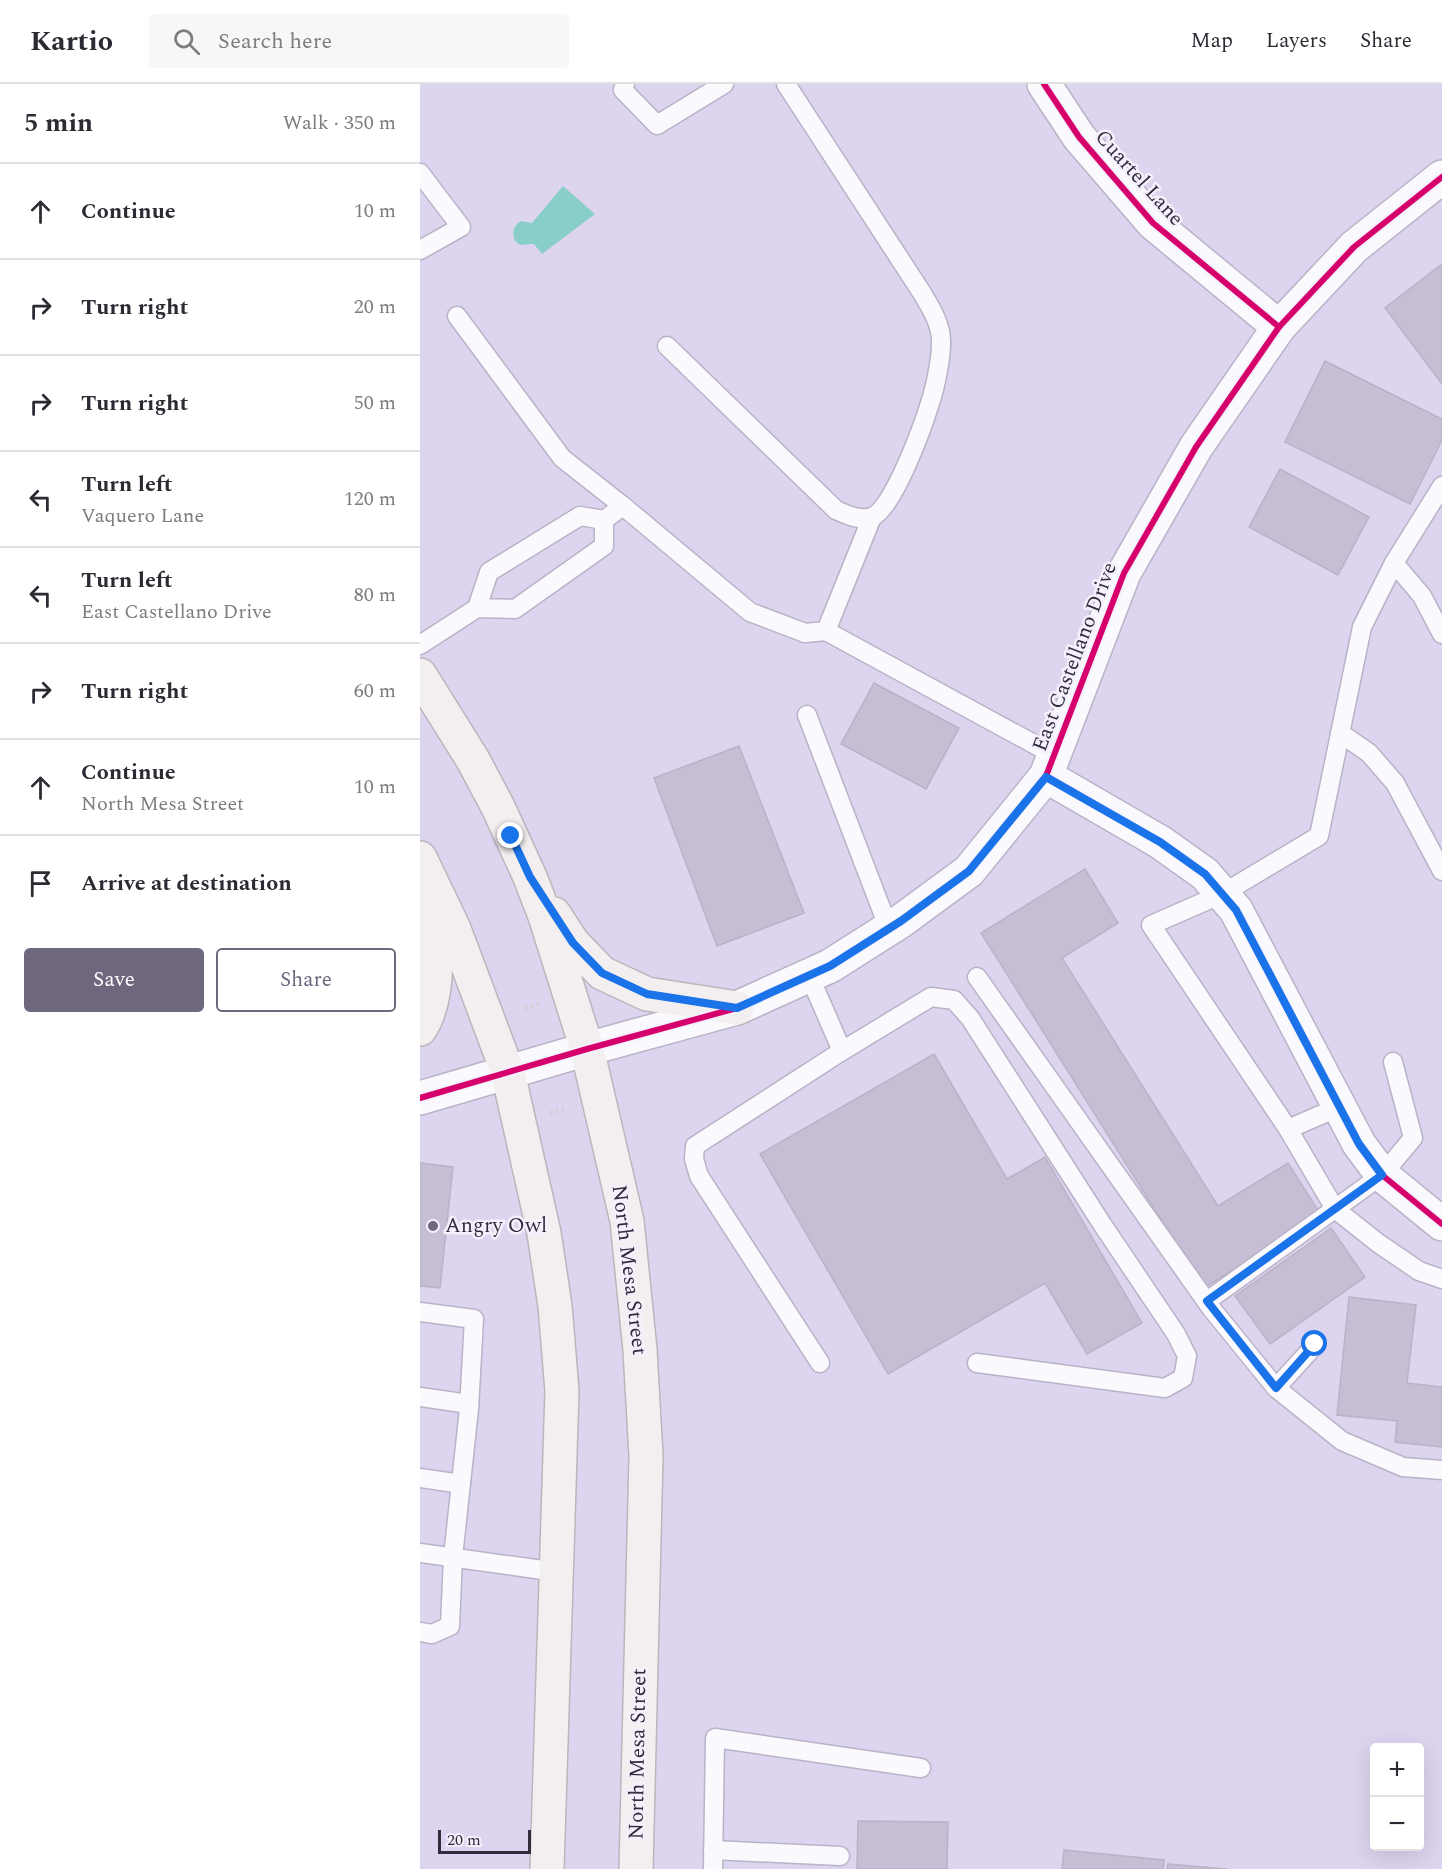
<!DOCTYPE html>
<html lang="en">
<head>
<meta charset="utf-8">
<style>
	:root { --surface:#fff; --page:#f7f7f7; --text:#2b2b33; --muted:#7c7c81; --line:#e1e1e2; --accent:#6e677d }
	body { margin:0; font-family:Spectral,serif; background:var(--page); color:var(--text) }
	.controls { position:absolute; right:18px; bottom:18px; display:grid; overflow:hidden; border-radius:6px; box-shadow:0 6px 24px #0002 }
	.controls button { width:54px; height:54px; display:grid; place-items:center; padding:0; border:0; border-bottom:2px solid var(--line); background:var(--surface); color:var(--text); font:30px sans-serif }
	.scale { position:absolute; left:18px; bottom:15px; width:93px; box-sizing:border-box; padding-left:6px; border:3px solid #332c3f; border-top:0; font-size:16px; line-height:21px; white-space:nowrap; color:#332c3f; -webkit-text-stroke:4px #f5f1fc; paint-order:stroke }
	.stop { position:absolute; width:18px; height:18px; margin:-14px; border:4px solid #1a73e8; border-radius:50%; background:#fff }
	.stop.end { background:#1a73e8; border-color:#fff; box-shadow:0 2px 6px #0008 }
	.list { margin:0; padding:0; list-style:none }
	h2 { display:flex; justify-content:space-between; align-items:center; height:78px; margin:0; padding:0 24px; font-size:26px }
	h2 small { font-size:20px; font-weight:400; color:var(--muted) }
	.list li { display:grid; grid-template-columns:39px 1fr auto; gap:18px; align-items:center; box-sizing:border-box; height:96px; padding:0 24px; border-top:2px solid var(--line) }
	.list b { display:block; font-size:22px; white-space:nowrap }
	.list p { margin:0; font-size:20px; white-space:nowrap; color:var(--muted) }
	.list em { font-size:20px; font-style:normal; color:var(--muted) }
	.actions { display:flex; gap:12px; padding:18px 24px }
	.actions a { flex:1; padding:14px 0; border:2px solid var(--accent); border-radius:6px; text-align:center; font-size:21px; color:var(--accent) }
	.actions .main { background:var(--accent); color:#fff }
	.icon { flex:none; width:33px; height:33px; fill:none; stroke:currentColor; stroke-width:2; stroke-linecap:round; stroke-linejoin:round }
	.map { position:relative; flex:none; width:1022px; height:1785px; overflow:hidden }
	header { display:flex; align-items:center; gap:36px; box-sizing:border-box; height:84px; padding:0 30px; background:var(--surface); border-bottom:2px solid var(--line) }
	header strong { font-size:28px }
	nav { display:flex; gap:33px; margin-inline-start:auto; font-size:21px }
	.search { width:420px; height:54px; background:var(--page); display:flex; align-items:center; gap:15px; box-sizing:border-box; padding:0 21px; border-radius:6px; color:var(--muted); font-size:22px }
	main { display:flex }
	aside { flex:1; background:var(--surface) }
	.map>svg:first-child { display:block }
	.water { fill:#8aceca }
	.building { fill:#c6bed4; stroke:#bab2c7; stroke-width:1.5 }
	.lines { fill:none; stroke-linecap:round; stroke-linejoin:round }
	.service-casing { stroke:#bab2c7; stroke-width:21 }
	.minor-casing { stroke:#bab2c7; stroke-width:36 }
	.tertiary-casing { stroke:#bab2c7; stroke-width:36 }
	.primary-casing { stroke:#beb4bc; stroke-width:36 }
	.path { stroke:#d2d0d7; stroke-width:4; stroke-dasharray:3 3; stroke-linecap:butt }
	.service { stroke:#faf9fd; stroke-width:18 }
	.minor { stroke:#faf9fd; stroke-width:33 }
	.tertiary { stroke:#faf9fd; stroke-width:33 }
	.primary { stroke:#f3eef0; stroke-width:33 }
	.cycleway-casing { stroke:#f5f1fc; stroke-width:10 }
	.cycleway { stroke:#d6006c; stroke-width:6 }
	.route { stroke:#1a73e8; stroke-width:8 }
	.poi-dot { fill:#6e677d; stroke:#f5f1fc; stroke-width:2 }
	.labels { text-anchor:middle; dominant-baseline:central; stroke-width:5; stroke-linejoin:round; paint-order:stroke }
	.street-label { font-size:21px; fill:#332c3f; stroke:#f5f1fc }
	.poi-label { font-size:21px; fill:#332c3f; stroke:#f5f1fc; text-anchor:start }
</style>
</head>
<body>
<header>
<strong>Kartio</strong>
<div class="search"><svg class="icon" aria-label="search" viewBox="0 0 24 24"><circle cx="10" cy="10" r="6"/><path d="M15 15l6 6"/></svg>Search here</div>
<nav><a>Map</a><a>Layers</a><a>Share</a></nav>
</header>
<main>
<aside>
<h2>5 min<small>Walk · 350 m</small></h2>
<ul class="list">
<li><svg class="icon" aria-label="ahead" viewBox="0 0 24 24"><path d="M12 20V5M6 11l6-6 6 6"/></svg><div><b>Continue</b></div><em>10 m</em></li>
<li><svg class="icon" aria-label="right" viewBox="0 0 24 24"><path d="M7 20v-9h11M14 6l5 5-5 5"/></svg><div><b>Turn right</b></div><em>20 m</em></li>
<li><svg class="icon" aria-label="right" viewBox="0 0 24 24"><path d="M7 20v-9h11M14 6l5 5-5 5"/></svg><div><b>Turn right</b></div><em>50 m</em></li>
<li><svg class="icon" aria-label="left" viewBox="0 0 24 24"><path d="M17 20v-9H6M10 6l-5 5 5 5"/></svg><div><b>Turn left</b><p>Vaquero Lane</p></div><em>120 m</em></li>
<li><svg class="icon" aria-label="left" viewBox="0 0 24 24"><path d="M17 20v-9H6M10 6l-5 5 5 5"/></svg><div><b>Turn left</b><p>East Castellano Drive</p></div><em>80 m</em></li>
<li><svg class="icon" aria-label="right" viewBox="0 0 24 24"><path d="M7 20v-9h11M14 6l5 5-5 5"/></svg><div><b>Turn right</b></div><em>60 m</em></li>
<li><svg class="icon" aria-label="ahead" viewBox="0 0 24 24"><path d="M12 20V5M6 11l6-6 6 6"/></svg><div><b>Continue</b><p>North Mesa Street</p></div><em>10 m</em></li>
<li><svg class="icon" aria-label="arrive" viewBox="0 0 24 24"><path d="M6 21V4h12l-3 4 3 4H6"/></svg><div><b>Arrive at destination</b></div></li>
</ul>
<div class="actions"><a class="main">Save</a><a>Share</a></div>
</aside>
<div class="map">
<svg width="1022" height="1785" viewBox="0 0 1022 1785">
	<rect width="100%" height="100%" fill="#ddd4ef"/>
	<path class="water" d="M143,102l32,28 -53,40 -8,-10 -14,1 -5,-4c-3,-9 -2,-15 6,-20l11,2z"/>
	<g class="building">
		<polygon points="1022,180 1022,300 965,224"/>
		<polygon points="905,277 1022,335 1022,356 990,420 865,358"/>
		<polygon points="860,385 949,433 918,491 829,443"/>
		<polygon points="454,599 539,644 506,705 421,660"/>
		<polygon points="319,662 384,829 297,862 234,694"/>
		<polygon points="665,785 698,839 642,874 798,1122 868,1079 901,1131 784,1204 561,849"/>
		<polygon points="514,970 587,1095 625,1073 722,1239 667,1270 625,1199 468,1290 340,1070"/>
		<polygon points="0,1079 33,1083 20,1204 0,1202"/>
		<polygon points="911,1144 945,1193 850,1260 815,1212"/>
		<polygon points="929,1213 996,1221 987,1299 1022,1303 1022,1363 975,1358 977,1337 917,1331"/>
		<polygon points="438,1737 528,1738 527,1785 437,1785"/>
		<polygon points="644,1766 744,1776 743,1785 642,1785"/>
		<polygon points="748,1780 807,1785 747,1785"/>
	</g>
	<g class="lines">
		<g class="service-casing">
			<g id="service">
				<polyline points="205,0 203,6 237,41 304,0"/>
				<polyline points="0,89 41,143 0,166"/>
				<polyline points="37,232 142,374 203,422"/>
				<path d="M247,262l169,164c11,5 24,11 36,7 21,-8 51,-91 58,-114 5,-14 11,-44 11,-59 1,-19 -10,-36 -19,-51l-136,-209"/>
				<polyline points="1022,402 974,479 942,543 899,752 802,810 731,841 868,1045 915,1125 958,1159 999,1187 1022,1195"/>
				<polyline points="184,436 203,422 330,528 385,549 406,547 452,433"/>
				<polyline points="974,479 1002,512 1022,550"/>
				<polyline points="406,547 634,671"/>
				<polyline points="0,561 57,524 95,525 184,462 184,436 160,432 69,488 57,524"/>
				<polyline points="387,631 469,845"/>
				<polyline points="920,649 949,669 975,699 1022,787"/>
				<polyline points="389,891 422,967 275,1062 274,1075 279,1092 400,1279"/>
				<polyline points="557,893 791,1224 856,1304 922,1357 983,1383 1022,1386"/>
				<polyline points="422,967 511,913 534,916 550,934 682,1140 756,1250 767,1272 763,1294 745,1304 557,1279"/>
				<polyline points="868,1045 919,1023"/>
				<polyline points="787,1217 962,1091 993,1054 973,978"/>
				<polyline points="0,1228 54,1235 49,1325 33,1473 30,1542 12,1550 0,1548"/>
				<polyline points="856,1304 895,1261"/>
				<polyline points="0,1313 49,1320"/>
				<polyline points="0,1394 41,1400"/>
				<polyline points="0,1469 137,1488"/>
				<polyline points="293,1766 420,1772"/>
				<polyline points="293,1785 295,1654 501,1684"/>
			</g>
		</g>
		<g class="minor-casing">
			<g id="minor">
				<polyline points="624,0 659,53 733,139 859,243"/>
				<polyline points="626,692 740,758 785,790 816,826 939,1060 962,1091 1022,1140"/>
			</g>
		</g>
		<g class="tertiary-casing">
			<polyline id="tertiary" points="0,1014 167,965 317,924 410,882 481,837 549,787 626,692 704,489 776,363 859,243 934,163 1022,93"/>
		</g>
		<g class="primary-casing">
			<g id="primary">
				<polyline points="0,591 53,676 78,723 110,793 125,832 167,965 207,1137 220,1266 226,1372 216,1785"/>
				<polyline points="0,774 34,845 88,989 124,1149 135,1222 142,1307 127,1785"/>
				<polyline points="134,830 153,859 182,889 227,910 317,924"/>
				<path d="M0,945c22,-33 17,-95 8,-132"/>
			</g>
		</g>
		<g class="path">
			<polyline points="105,924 121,919"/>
			<polyline points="130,1029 144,1025"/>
		</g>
		<use href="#service" class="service"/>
		<use href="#minor" class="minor"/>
		<use href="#tertiary" class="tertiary"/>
		<use href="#primary" class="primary"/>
		<g class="cycleway-casing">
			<g id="cycleway">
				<polyline points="624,0 659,53 733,139 859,243"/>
				<polyline points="626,692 740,758 785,790 816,826 939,1060 962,1091 1022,1140"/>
				<polyline points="0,1014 167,965 317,924 410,882 481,837 549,787 626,692 704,489 776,363 859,243 934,163 1022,93"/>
			</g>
		</g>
		<use href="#cycleway" class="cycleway"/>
	</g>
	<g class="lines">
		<polyline class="route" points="91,752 110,793 153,859 182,889 227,910 317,924 410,882 481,837 549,787 626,693 740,758 785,790 816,826 939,1060 962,1091 787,1217 856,1304 895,1260"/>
	</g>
	<circle class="poi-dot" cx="13" cy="1142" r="6"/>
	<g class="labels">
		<g class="street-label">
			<text transform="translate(719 94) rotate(48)">Cuartel Lane</text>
			<text transform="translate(655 573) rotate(-69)">East Castellano Drive</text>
			<text transform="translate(209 1186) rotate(83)">North Mesa Street</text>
			<text transform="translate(218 1670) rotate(-89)">North Mesa Street</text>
		</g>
		<g class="poi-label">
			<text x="25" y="1142">Angry Owl</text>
		</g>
	</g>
</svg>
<div class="controls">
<button>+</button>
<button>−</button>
</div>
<div class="scale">20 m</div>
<div class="stop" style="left:895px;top:1260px"></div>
<div class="stop end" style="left:91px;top:752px"></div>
</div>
</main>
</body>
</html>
